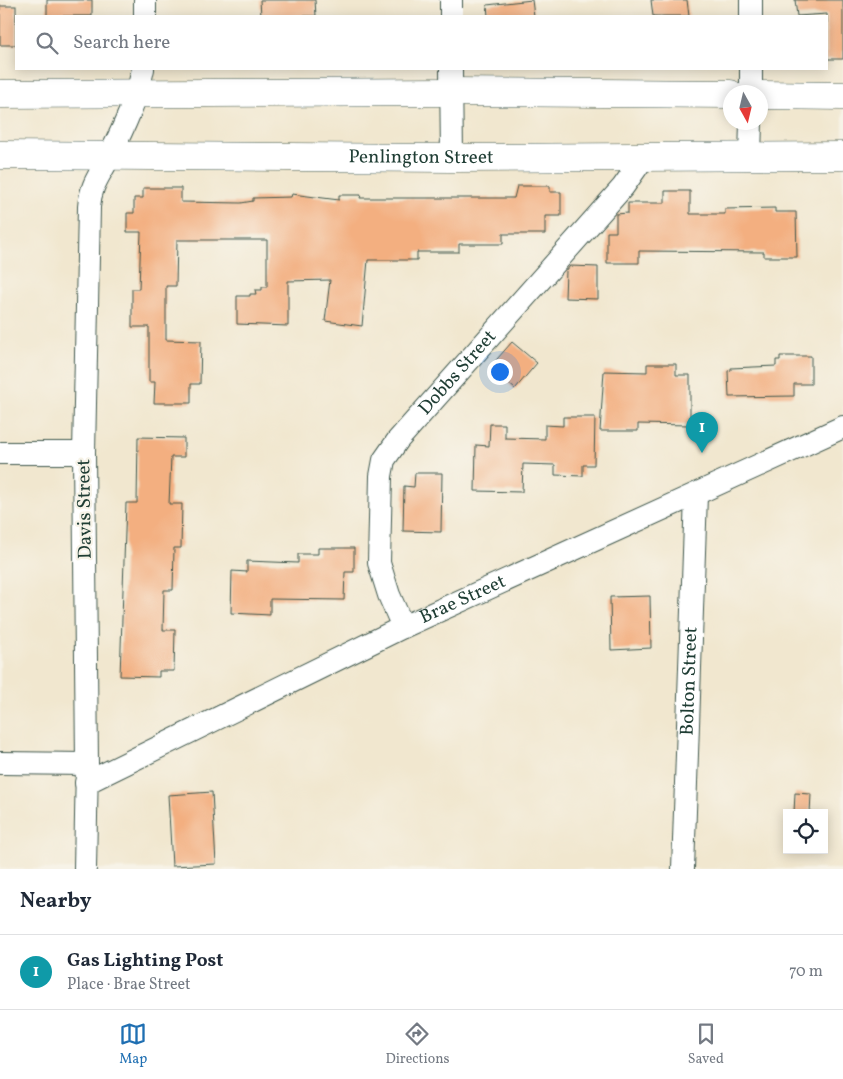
<!DOCTYPE html>
<html lang="en">
<head>
<meta charset="utf-8">
<style>
	:root { --surface:#fff; --page:#f6f6f7; --text:#1f2937; --muted:#747a83; --line:#e0e1e3; --accent:#1f6fb2 }
	body { margin:0; font-family:Vollkorn,serif; background:var(--page); color:var(--text) }
	.controls { position:absolute; right:15px; bottom:15px; display:grid; overflow:hidden; border-radius:0px; box-shadow:0 2px 12px #0003 }
	.controls button { width:45px; height:45px; display:grid; place-items:center; padding:0; border:0; border-bottom:1px solid var(--line); background:var(--surface); color:var(--text); font:25px sans-serif }
	.compass { position:absolute; left:723px; top:85px; width:45px; height:45px; border-radius:50%; background:var(--surface); box-shadow:0 2px 12px #0003; rotate:172deg }
	.you { position:absolute; left:499px; top:371px; width:18px; height:18px; margin:-12px; border:4px solid #fff; border-radius:50%; background:#1a73e8; box-shadow:0 0 0 8px #1a73e833 }
	.badge { display:grid; place-items:center; width:32px; height:32px; border-radius:50%; background:var(--accent); color:#fff; font-size:16px; font-weight:700 }
	.pin { position:absolute; translate:-50% -41px; filter:drop-shadow(0 1px 2px #0008) }
	.pin::after { content:''; position:absolute; top:26px; width:18px; height:15px; background:inherit; clip-path:polygon(0 0,100% 0,50% 100%) }
	.list { margin:0; padding:0; list-style:none }
	h2 { display:flex; justify-content:space-between; align-items:center; height:65px; margin:0; padding:0 20px; font-size:21px }
	h2 small { font-size:16px; font-weight:400; color:var(--muted) }
	.list li { display:grid; grid-template-columns:32px 1fr auto; gap:15px; align-items:center; box-sizing:border-box; height:75px; padding:0 20px; border-top:1px solid var(--line) }
	.list b { display:block; font-size:19px; white-space:nowrap }
	.list p { margin:0; font-size:16px; white-space:nowrap; color:var(--muted) }
	.list em { font-size:16px; font-style:normal; color:var(--muted) }
	.icon { flex:none; width:28px; height:28px; fill:none; stroke:currentColor; stroke-width:2; stroke-linecap:round; stroke-linejoin:round }
	.map { position:relative; flex:none; width:843px; height:869px; overflow:hidden }
	.search { position:absolute; background:var(--surface); box-shadow:0 2px 12px #0003; left:15px; right:15px; top:15px; height:55px; display:flex; align-items:center; gap:12px; box-sizing:border-box; padding:0 18px; border-radius:0px; color:var(--muted); font-size:19px }
	.sheet { height:140px; background:var(--surface) }
	nav { display:flex; justify-content:space-around; align-items:center; box-sizing:border-box; height:70px; border-top:1px solid var(--line); background:var(--surface); font-size:14px; color:var(--muted) }
	nav a { display:grid; justify-items:center; gap:2px }
	nav .on { color:var(--accent) }
	.map>svg:first-child { display:block }
	.building { fill:#f3af80 }
	.lines { fill:none; stroke-linecap:round; stroke-linejoin:round }
	.street-casing { stroke:#3e564b; stroke-width:24 }
	.secondary-casing { stroke:#3e564b; stroke-width:29 }
	.street { stroke:#fff; stroke-width:22 }
	.secondary { stroke:#fff; stroke-width:28 }
	.labels { text-anchor:middle; dominant-baseline:central; stroke-width:4.5; stroke-linejoin:round; paint-order:stroke }
	.street-label { font-size:19px; fill:#1f3d34; stroke:#f7f3e8 }
</style>
</head>
<body>
<div class="map">
<svg width="843" height="869" viewBox="0 0 843 869">
	<rect width="100%" height="100%" fill="#f7f3e8"/>
	<filter id="ink" filterUnits="userSpaceOnUse"><feTurbulence type="fractalNoise" baseFrequency=".02" numOctaves="2"/><feDisplacementMap in="SourceGraphic" scale="10" xChannelSelector="R" yChannelSelector="G"/><feConvolveMatrix kernelMatrix="1 2 1 2 8 2 1 2 1" color-interpolation-filters="sRGB"/></filter>
	<filter id="wash" filterUnits="userSpaceOnUse"><feTurbulence type="fractalNoise" baseFrequency=".0096" numOctaves="4" result="noise"/><feDisplacementMap in="SourceGraphic" scale="20" xChannelSelector="R" yChannelSelector="G"/><feGaussianBlur stdDeviation="1.12" result="paint"/><feColorMatrix in="noise" values="0 0 0 0 0 0 0 0 0 0 0 0 0 0 0 0 0 1.4 0 .05"/><feComposite in="paint" operator="in"/></filter>
	<g filter="url(#wash)">
		<rect width="100%" height="100%" fill="#f1e7cf"/>
		<g id="blocks">
			<g class="building">
				<rect x="47" y="0" width="45" height="16"/>
				<polygon points="260,0 315,0 316,16 261,16"/>
				<polygon points="532,0 534,16 488,16 487,5"/>
				<polygon points="651,0 687,0 689,16 653,16"/>
				<polygon points="795,0 843,0 843,59 827,59 827,14 797,16"/>
				<rect x="0" y="6" width="16" height="39"/>
				<polygon points="517,186 550,186 550,192 561,192 561,216 545,216 545,234 503,234 503,244 459,244 459,252 417,252 417,260 368,260 362,326 325,321 330,280 288,281 288,326 237,324 237,296 250,296 250,294 256,294 255,290 262,290 262,287 267,287 267,240 177,240 176,286 166,286 166,340 201,341 200,384 191,384 191,403 154,403 155,382 149,382 149,327 132,327 132,289 139,289 141,232 127,232 127,213 134,213 134,198 143,198 143,188 181,188 181,202 241,203 253,201 253,198 291,197 292,194 339,200 339,195 361,195 360,198 514,198"/>
				<polygon points="665,191 690,191 690,214 725,214 725,209 775,208 775,212 796,212 797,257 764,257 764,252 639,251 639,263 607,263 607,232 616,232 616,214 628,213 628,203 665,203"/>
				<polygon points="570,266 598,267 598,299 565,298 566,271"/>
				<polygon points="512,342 537,363 515,389 490,367"/>
				<polygon points="780,356 811,356 811,384 794,384 794,396 729,397 728,371 731,370 731,368 776,366 776,360 780,360"/>
				<polygon points="647,364 676,364 676,375 690,375 690,425 638,424 638,431 600,431 604,371 647,372"/>
				<polygon points="563,417 595,417 594,465 583,465 583,476 555,475 555,465 523,464 522,492 475,491 476,445 489,446 490,424 505,424 505,438 545,439 545,425 563,426"/>
				<polygon points="138,437 184,438 184,457 171,457 169,504 182,504 181,548 174,548 173,590 164,590 163,630 175,630 174,671 159,671 159,677 120,676 126,503 137,503"/>
				<polygon points="415,473 442,473 441,532 403,531 404,486 414,487"/>
				<polygon points="318,548 354,548 354,572 345,572 344,600 270,599 270,615 231,613 232,571 247,572 247,561 298,563 298,554 318,554"/>
				<polygon points="650,596 651,648 611,650 610,597"/>
				<polygon points="212,792 216,864 172,866 168,795"/>
				<polygon points="795,793 811,794 810,813 794,813"/>
			</g>
		</g>
	</g>
	<g filter="url(#ink)">
		<use href="#blocks" fill-opacity="0" stroke="#3e564b" stroke-width="1"/>
		<g class="lines">
			<g class="street-casing">
				<g id="street">
					<polyline points="451,0 451,16"/>
					<polyline points="145,16 145,0"/>
					<polyline points="751,16 751,0"/>
					<polyline points="451,69 452,158"/>
					<polyline points="751,92 751,69"/>
					<polyline points="750,156 751,122"/>
					<polyline points="0,453 84,453"/>
					<path id="s1" d="M403,627l-14,-32 -10,-32 2,-87 3,-16 14,-20 225,-253 21,-30"/>
					<polyline points="0,763 87,764"/>
					<path id="s2" d="M86,783l317,-156 440,-200"/>
					<path d="M85,869l2,-105 -3,-311 5,-246c2,-24 11,-31 21,-52 14,-28 27,-56 33,-86"/>
					<path id="s3" d="M683,869l13,-374"/>
				</g>
			</g>
			<g class="secondary-casing">
				<g id="secondary">
					<polyline points="0,94 451,92 730,94"/>
					<polyline points="760,95 843,96"/>
					<path id="s4" d="M0,155l452,3 391,-2"/>
				</g>
			</g>
			<use href="#street" class="street"/>
			<use href="#secondary" class="secondary"/>
		</g>
	</g>
	<g class="labels">
		<g class="street-label">
			<text stroke="none"><textPath href="#s4" startOffset="421">Penlington Street</textPath></text>
			<text stroke="none"><textPath href="#s1" startOffset="286">Dobbs Street</textPath></text>
			<text transform="translate(85 509) rotate(-91)">Davis Street</text>
			<text stroke="none"><textPath href="#s2" startOffset="419">Brae Street</textPath></text>
			<text stroke="none"><textPath href="#s3" startOffset="188">Bolton Street</textPath></text>
		</g>
	</g>
</svg>
<div class="controls">
<button><svg class="icon" aria-label="locate" viewBox="0 0 24 24"><circle cx="12" cy="12" r="6"/><path d="M12 2v4M12 18v4M2 12h4M18 12h4"/></svg></button>
</div>
<svg class="compass" viewBox="-18 -18 36 36"><path d="M0-13l5 13h-10z" fill="#e53935"/><path d="M0 13l5-13h-10z" fill="#747a83"/></svg>
<div class="you"></div>
<div class="pin badge" style="left:702px;top:453px;background:#0f9aa8">1</div>
<div class="search"><svg class="icon" aria-label="search" viewBox="0 0 24 24"><circle cx="10" cy="10" r="6"/><path d="M15 15l6 6"/></svg>Search here</div>
</div>
<section class="sheet">
<h2>Nearby<small></small></h2>
<ul class="list">
<li><span class="badge" style="background:#0f9aa8">1</span><div><b>Gas Lighting Post</b><p>Place · Brae Street</p></div><em>70 m</em></li>
</ul>
</section>
<nav>
<a class="on"><svg class="icon" aria-label="map" viewBox="0 0 24 24"><path d="M3 6l6-2 6 2 6-2v14l-6 2-6-2-6 2zM9 4v14M15 6v14"/></svg>Map</a>
<a><svg class="icon" aria-label="directions" viewBox="0 0 24 24"><path d="M12 3l9 9-9 9-9-9zM9 14v-3h6M13 9l2 2-2 2"/></svg>Directions</a>
<a><svg class="icon" aria-label="saved" viewBox="0 0 24 24"><path d="M7 4h10v16l-5-4-5 4z"/></svg>Saved</a>
</nav>
</body>
</html>
